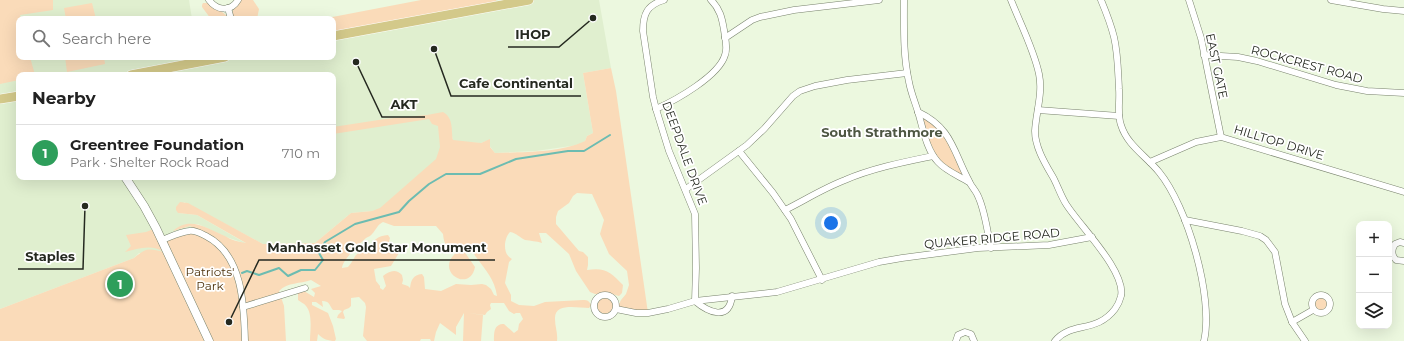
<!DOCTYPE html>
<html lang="en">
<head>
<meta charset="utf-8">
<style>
	:root { --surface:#fff; --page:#f6f6f6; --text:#222; --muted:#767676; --line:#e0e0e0; --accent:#d93025 }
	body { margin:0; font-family:Montserrat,sans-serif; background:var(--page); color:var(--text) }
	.controls { position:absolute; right:12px; bottom:12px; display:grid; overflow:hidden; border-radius:8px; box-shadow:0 4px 16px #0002 }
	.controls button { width:36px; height:36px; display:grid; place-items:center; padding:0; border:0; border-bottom:1px solid var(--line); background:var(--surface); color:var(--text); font:20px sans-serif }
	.you { position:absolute; left:831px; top:223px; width:14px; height:14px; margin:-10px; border:3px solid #fff; border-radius:50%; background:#1a73e8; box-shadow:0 0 0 6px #1a73e833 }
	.badge { display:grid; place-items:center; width:26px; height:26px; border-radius:50%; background:var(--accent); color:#fff; font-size:13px; font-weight:700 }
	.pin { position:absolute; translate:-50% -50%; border:2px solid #fff; box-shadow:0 1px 4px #0006 }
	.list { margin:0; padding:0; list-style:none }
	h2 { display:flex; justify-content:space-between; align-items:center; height:52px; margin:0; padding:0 16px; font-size:17px }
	h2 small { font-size:13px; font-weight:400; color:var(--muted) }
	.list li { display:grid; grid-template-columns:26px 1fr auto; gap:12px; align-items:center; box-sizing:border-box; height:56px; padding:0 16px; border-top:1px solid var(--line) }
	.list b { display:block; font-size:15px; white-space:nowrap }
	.list p { margin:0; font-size:13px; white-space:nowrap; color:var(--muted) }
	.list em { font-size:13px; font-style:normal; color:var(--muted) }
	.icon { flex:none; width:22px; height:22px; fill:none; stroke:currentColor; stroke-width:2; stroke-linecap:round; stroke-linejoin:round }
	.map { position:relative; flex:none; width:1404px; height:341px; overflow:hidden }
	.search { position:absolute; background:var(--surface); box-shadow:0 4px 16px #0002; left:16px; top:16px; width:320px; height:44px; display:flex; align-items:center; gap:10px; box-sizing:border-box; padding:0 14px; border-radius:8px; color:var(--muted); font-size:15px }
	.panel { position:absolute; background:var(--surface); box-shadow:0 4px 16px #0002; left:16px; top:72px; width:320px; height:108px; border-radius:8px }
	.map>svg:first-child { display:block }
	.built { fill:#e0efcf; fill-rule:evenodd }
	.green { fill:#fadbb9; fill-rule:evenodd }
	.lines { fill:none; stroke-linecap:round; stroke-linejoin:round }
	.stream { stroke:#6cbcb1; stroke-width:2 }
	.street-casing { stroke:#78826c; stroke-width:7 }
	.secondary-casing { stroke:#78826c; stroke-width:9 }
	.primary-casing { stroke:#fff; stroke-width:10 }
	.street { stroke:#fff; stroke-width:6 }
	.secondary { stroke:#fff; stroke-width:8 }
	.primary { stroke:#d3c98a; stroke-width:9 }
	.labels { text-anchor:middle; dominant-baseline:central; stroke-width:3.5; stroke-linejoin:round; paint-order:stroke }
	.street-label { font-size:12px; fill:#252920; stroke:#fff }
	.park-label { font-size:12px; fill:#4e320b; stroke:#fff }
	.neighbourhood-label { font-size:13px; font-weight:bold; fill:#4e5743; stroke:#fff }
	.leader { fill:none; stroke:#252920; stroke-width:1.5 }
	.callout-dot { fill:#252920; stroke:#fff; stroke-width:1.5 }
	.callout-label { font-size:13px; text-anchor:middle; font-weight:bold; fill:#252920; stroke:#fff; stroke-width:3.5; stroke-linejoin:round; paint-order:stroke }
</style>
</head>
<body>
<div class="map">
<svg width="1404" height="341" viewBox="0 0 1404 341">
	<rect width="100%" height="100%" fill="#ecf8df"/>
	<path class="built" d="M0,0h189l3,19h-173v38h181v4l24,-4h109v-21l164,-30 -1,-6h103l12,68 -28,5 10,60 -6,3 -2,5 -7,4 -42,6 -41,2 -9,-12 -5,2 -25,-1 -3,-2 -1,-4 -8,19 -63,55 -30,3 -36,30 -52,1 -79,-42 -6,11 19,2 50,29 -21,-7 -28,-13h-6l4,5 -27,25 -30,-1 -5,5 -134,51zM19,75h314v102h-314z"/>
	<g class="green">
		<polygon points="0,0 53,0 53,10 20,15 21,19 19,19 19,57 30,57 35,75 19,75 19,80 0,84"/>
		<polygon points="240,0 253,0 259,9 257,19 230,19 234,8"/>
		<polygon points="421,0 496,0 497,6 333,36 333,19 322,19"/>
		<polygon points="92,3 96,19 66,19 64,8"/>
		<path d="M203,3h6c6,5 16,9 20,16h-18l-9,-12v-2z"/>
		<polygon points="65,57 104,57 105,64 67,72"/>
		<path d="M611,68l5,23 32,222 -27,-5 -3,-2 3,-6 5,-6 3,-9 -2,-14 -18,-17 -9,-20 4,-14 -12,-26 -15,-1 -4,3 -4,7 -11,8 -2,6v7l23,27 4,1 5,5v8l-1,5c18,-3 24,2 36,15l-1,8 -3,3 -7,-2h-17l-5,-2 -14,-21 -7,-17 -23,-21h-7l3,10c-6,-2 -11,-2 -17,-3 -5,-2 -8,-7 -15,-8 -6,6 -8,22 2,27l-3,3 -4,21 6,12v6l8,4 15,1 11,-4 38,-2c5,0 6,1 8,5l-2,3c-11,0 -35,-6 -34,11 0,8 3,14 2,22h-63c0,-9 0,-17 10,-17l10,9 4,-3 1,-6 4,-5 -3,-6h-4l-2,1 -5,-3 -5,-8h-13l-1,2 1,4 -4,3 -2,3 -17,-2 15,2 -2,26h-18l1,-28 -8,14v8l-16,-12 -4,9 -2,9h-3l-1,-2h-9l-1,2h-53l-4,-5 3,-29 -1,-4 -6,-6 -8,1v8l-2,2 -5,2 -1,2 2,6 -1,1 -7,-1 1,-3 4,-4 -3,-1h-6c-4,-5 -3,-9 -11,-9l1,6 -7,-5h-4v3l16,8 5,13 3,13 -1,2c-7,0 -12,-2 -17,-7l-1,7h-7c0,-10 3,-27 -4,-35 -2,-3 -6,-4 -8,-6v-7l6,-2 10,6 1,-4 -4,-4 10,-3 -10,-6c-11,4 -23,2 -32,11l5,15 2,35h-286v-32l134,-51c12,-10 14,-10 30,-6 -12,-8 -26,-4 -39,0l6,-6 -5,-11 20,-3 10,-4 6,12 34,-11 -6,-3 -17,5c16,-16 36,-2 52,5 6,4 14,6 21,7l-49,-28 -19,-2 -2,-3v-3l4,-5 8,1 75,41 52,-1 36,-30 21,-2 8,-3 56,-49 4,-12 -2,-21 -6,-2 -3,-5 -96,15v-7l52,-8 42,-4 16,-3c11,6 8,19 10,28l28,3 9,-4v8l5,6c28,-1 65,0 90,-12l2,-5 6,-3 -10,-60zM383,222l11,4h42l7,8c1,11 4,14 14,18 -24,19 13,42 18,15l-9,-13 -7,-6 1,-4c3,0 9,3 11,5 3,2 3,6 5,8 9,12 19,23 21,39l-3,-1 -3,-6 -5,-4 -4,-1 -11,1 -15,-1 -15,7 -16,-2 -1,-12 -2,-3c-9,1 -11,6 -12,14l-2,-2 -6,-2 1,-4 -1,-5c-6,-7 -13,-4 -19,1l3,10 -3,4 -3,-2v-2l-4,-5 -2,-12 17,-3 8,-13 -11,-8 2,-7 -2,-3c-10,1 -16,5 -20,15 -16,3 -11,7 -20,17l-6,1c0,-7 16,-23 22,-28 2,-3 6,-3 8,-6 4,-4 5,-9 11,-12z"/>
		<polygon points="918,112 939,126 969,182 933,156"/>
		<circle cx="1321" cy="304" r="9"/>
		<circle cx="605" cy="306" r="11"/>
	</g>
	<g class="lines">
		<polyline class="stream" points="242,273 247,271 259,275 279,268 288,276 301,270 315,270 323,260 319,253 325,242 355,224 399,212 409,201 429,184 446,174 480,174 516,159 568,151 584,151 610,135"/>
		<g class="street-casing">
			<g id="street">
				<path d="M209,0c8,11 22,12 29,0"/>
				<path d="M664,0c-17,5 -21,14 -21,31l10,66 3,12 13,42 26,63 1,54 -1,33c13,11 34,21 37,-5"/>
				<path d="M904,0c0,28 -1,55 5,82 2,11 6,20 9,30 5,16 8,37 20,50 8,9 21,14 31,20"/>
				<path d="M1011,0c9,23 23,50 28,74 4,19 -3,38 -4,57 0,17 11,34 19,48 4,8 7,17 12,25 13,21 60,67 55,92 -1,4 -3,9 -6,13 -19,25 -44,12 -60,32"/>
				<path d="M1101,0c5,12 10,25 13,37 4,17 4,35 5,52 1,12 -2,25 2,36 6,20 25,31 38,47 28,34 55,125 45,169"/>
				<polyline points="1189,0 1201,38 1221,137"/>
				<polyline points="1331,0 1383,9 1404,11"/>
				<polyline points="228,8 231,19"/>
				<polyline points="725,38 752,20 760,17 794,10 879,0"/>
				<polyline points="1204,55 1238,57 1257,61 1336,85 1367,91 1404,93"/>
				<path d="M656,109c20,-9 63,-33 69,-54 3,-7 0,-17 -1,-25 -2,-12 -4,-21 -13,-30"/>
				<polyline points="1038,110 1119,116"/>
				<path d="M918,112c34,16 35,39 51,69 2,5 6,9 8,13 8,15 10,37 14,54"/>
				<polyline points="739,151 773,193 791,219 822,280"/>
				<polyline points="1150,162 1196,142 1221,137 1404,192"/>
				<polyline points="686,189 747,145 764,129 793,96 800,91 815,86 847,80 907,73"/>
				<path d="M785,210c20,-10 39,-22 60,-30 28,-12 59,-18 88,-24"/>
				<polyline points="1185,220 1242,231 1260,236 1266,240 1275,252 1285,304 1292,322 1305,341"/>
				<path d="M162,240c8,-3 18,-8 27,-9 6,-1 11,2 17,5 37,19 38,69 39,105"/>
				<path d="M1404,243l-4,-1 -5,2c-4,6 -4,11 1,16l8,1"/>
				<circle cx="1321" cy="304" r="9"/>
				<circle cx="605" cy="306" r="11"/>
				<polyline points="243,307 305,288"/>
				<polyline points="616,309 636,313 648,313 668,309 695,301 777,292 879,262 902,258 978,248 1049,245 1092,237"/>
				<polyline points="1292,322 1313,310"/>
				<polyline points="956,341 958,335 965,332 971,334 974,341"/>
			</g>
		</g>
		<g class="secondary-casing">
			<polyline id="secondary" points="125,177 144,206 156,228 209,341"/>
		</g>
		<g class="primary-casing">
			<g id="primary">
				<polyline points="333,36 529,0"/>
				<polyline points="131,75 225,57"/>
				<polyline points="0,99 19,96"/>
			</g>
		</g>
		<use href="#street" class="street"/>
		<use href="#secondary" class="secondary"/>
		<use href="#primary" class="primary"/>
	</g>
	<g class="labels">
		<g class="street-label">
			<text transform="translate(1307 64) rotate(15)">ROCKCREST ROAD</text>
			<text transform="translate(1217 66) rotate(78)">EAST GATE</text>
			<text transform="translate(1279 142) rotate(17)">HILLTOP DRIVE</text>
			<text transform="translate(685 153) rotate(70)">DEEPDALE DRIVE</text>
			<text transform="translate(992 238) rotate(-5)">QUAKER RIDGE ROAD</text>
		</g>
		<g class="park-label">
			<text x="210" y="271">Patriots'<tspan x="210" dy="14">Park</tspan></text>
		</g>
		<g class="neighbourhood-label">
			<text x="882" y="132">South Strathmore</text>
		</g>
	</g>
	<path class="leader" d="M593 18L559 47H508M434 49L451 96H581M356 62L382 117H425M229 322L259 260H495M85 206L83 269H18"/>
	<g class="callout-dot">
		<circle cx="593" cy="18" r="4"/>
		<circle cx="434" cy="49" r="4"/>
		<circle cx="356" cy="62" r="4"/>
		<circle cx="229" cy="322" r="4"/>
		<circle cx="85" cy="206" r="4"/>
	</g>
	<g class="callout-label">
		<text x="533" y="39">IHOP</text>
		<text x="516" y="88">Cafe Continental</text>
		<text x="404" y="109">AKT</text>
		<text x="377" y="252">Manhasset Gold Star Monument</text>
		<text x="50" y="261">Staples</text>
	</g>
</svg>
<div class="controls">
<button>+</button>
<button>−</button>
<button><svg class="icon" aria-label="layers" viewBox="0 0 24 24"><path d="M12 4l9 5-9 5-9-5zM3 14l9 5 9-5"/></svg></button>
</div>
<div class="you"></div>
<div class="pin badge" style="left:120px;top:284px;background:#2e9e5b">1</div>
<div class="search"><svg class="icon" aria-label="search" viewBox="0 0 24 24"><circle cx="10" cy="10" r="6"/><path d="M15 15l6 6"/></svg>Search here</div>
<section class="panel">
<h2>Nearby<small></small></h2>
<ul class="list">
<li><span class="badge" style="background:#2e9e5b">1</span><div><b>Greentree Foundation</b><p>Park · Shelter Rock Road</p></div><em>710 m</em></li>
</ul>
</section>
</div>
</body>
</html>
